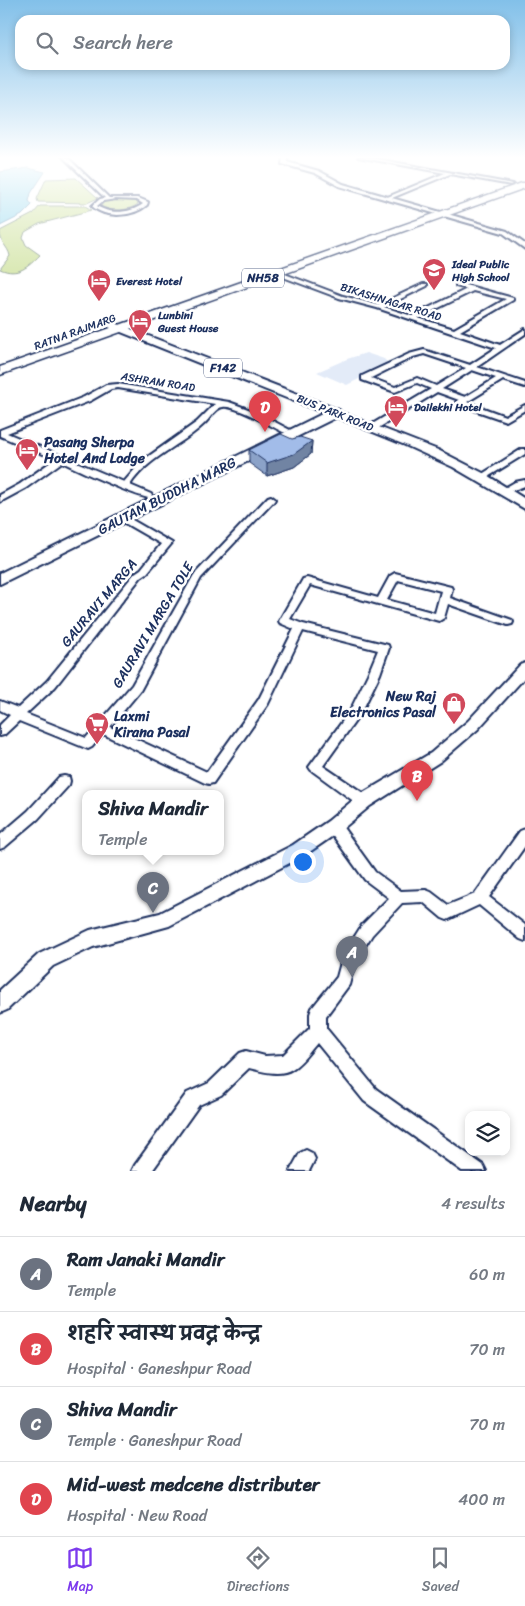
<!DOCTYPE html>
<html lang="en">
<head>
<meta charset="utf-8">
<style>
	:root { --surface:#fff; --page:#f2f2f3; --text:#1f2937; --muted:#747a83; --line:#e0e1e3; --accent:#7c3aed }
	body { margin:0; font-family:Sriracha,"Playpen Sans Deva",sans-serif; background:var(--page); color:var(--text) }
	.controls { position:absolute; right:15px; bottom:15px; display:grid; overflow:hidden; border-radius:10px; box-shadow:0 2px 8px #0003 }
	.controls button { width:45px; height:45px; display:grid; place-items:center; padding:0; border:0; border-bottom:1px solid var(--line); background:var(--surface); color:var(--text); font:25px sans-serif }
	.you { position:absolute; left:302px; top:861px; width:18px; height:18px; margin:-12px; border:4px solid #fff; border-radius:50%; background:#1a73e8; box-shadow:0 0 0 8px #1a73e833 }
	.badge { display:grid; place-items:center; width:32px; height:32px; border-radius:50%; background:var(--accent); color:#fff; font-size:16px; font-weight:700 }
	.pin { position:absolute; translate:-50% -41px; filter:drop-shadow(0 1px 2px #0008) }
	.pin::after { content:''; position:absolute; top:26px; width:18px; height:15px; background:inherit; clip-path:polygon(0 0,100% 0,50% 100%) }
	.popup { position:absolute; left:82px; top:790px; width:142px; height:65px; box-sizing:border-box; display:grid; place-content:center; border-radius:10px; background:var(--surface); filter:drop-shadow(0 1px 4px #0005); font-size:16px; white-space:nowrap; color:var(--muted) }
	.popup b { font-size:19px; color:var(--text) }
	.popup::after { content:''; position:absolute; left:50%; top:100%; margin-left:-10px; border:10px solid transparent; border-top-color:var(--surface) }
	.list { margin:0; padding:0; list-style:none }
	h2 { display:flex; justify-content:space-between; align-items:center; height:65px; margin:0; padding:0 20px; font-size:21px }
	h2 small { font-size:16px; font-weight:400; color:var(--muted) }
	.list li { display:grid; grid-template-columns:32px 1fr auto; gap:15px; align-items:center; box-sizing:border-box; height:75px; padding:0 20px; border-top:1px solid var(--line) }
	.list b { display:block; font-size:19px; white-space:nowrap }
	.list p { margin:0; font-size:16px; white-space:nowrap; color:var(--muted) }
	.list em { font-size:16px; font-style:normal; color:var(--muted) }
	.icon { flex:none; width:28px; height:28px; fill:none; stroke:currentColor; stroke-width:2; stroke-linecap:round; stroke-linejoin:round }
	.map { position:relative; flex:none; width:525px; height:1171px; overflow:hidden }
	.search { position:absolute; background:var(--surface); box-shadow:0 2px 8px #0003; left:15px; right:15px; top:15px; height:55px; display:flex; align-items:center; gap:12px; box-sizing:border-box; padding:0 18px; border-radius:15px; color:var(--muted); font-size:19px }
	.sheet { height:365px; background:var(--surface) }
	nav { display:flex; justify-content:space-around; align-items:center; box-sizing:border-box; height:70px; border-top:1px solid var(--line); background:var(--surface); font-size:14px; color:var(--muted) }
	nav a { display:grid; justify-items:center; gap:2px }
	nav .on { color:var(--accent) }
	.map>svg:first-child { display:block }
	.built { fill:#e3ebf8 }
	.green { fill:#cadf95; stroke:#72877a }
	.water { fill:#8ad3eb; stroke:#5e91b3 }
	.lines { fill:none; stroke-linecap:round; stroke-linejoin:round }
	.minor-casing { stroke:#1b2f5e; stroke-width:4 }
	.tertiary-casing { stroke:#1b2f5e; stroke-width:4 }
	.secondary-casing { stroke:#1b2f5e; stroke-width:4 }
	.primary-casing { stroke:#1b2f5e; stroke-width:4 }
	.trunk-casing { stroke:#1b2f5e; stroke-width:3 }
	.minor { fill:#fff; fill-rule:evenodd }
	.tertiary { fill:#fff; fill-rule:evenodd }
	.secondary { fill:#fff; fill-rule:evenodd }
	.primary { fill:#fff; fill-rule:evenodd }
	.trunk { fill:#fff; fill-rule:evenodd }
	.wall { fill:#8ba2c8; stroke:#1b2f5e }
	.shaded-wall { fill:#7184a3; stroke:#1b2f5e }
	.building { fill:#a2bce9; stroke:#1b2f5e }
	.labels { text-anchor:middle; dominant-baseline:central; stroke-width:5; stroke-linejoin:round; paint-order:stroke }
	.far-poi-label { font-size:11px; font-weight:bold; fill:#1b2f5e; stroke:#fff; text-anchor:start }
	.far-street-label { font-size:11px; fill:#1b2f5e; stroke:#fff }
	.shield { fill:#fff; stroke:#5f6d8e; stroke-width:1 }
	.shield-label { font-size:12px; font-weight:bold; fill:#1b2f5e }
	.poi-label { font-size:14px; font-weight:bold; fill:#1b2f5e; stroke:#fff; text-anchor:start }
	.street-label { font-size:14px; fill:#1b2f5e; stroke:#fff }
</style>
</head>
<body>
<div class="map">
<svg width="525" height="1171" viewBox="0 0 525 1171">
	<rect width="100%" height="100%" fill="#fff"/>
	<filter id="ink" filterUnits="userSpaceOnUse"><feTurbulence type="fractalNoise" baseFrequency=".02" numOctaves="2"/><feDisplacementMap in="SourceGraphic" scale="10" xChannelSelector="R" yChannelSelector="G"/><feConvolveMatrix kernelMatrix="1 2 1 2 8 2 1 2 1" color-interpolation-filters="sRGB"/></filter>
	<g filter="url(#ink)">
		<polygon class="built" points="366,353 384,359 389,364 347,385 317,372 347,359"/>
		<g class="green">
			<polygon points="76,178 98,198 87,203 38,202 37,199 46,179"/>
			<path d="M121,199l13,1 4,4c-9,7 -27,8 -37,2l3,-4z"/>
			<path d="M40,206h45l7,4 -53,14 -14,8 -2,6 3,7 14,10c-12,12 -22,22 -40,14l10,-13c-2,-10 -10,-12 -10,-25l33,-17z"/>
		</g>
		<polygon class="water" points="28,168 45,172 31,193 29,201 32,205 22,215 0,226 0,172"/>
		<g class="lines">
			<g class="minor-casing">
				<g id="minor">
					<path d="M63,157h4l42,41h29l10,4 -1,3c-14,12 -41,14 -55,1l8,-7 5,-1zM116,199l21,1 6,4c-12,9 -33,11 -46,2l6,-5z"/>
					<polygon points="358,157 366,157 513,184 511,185 450,174 387,200 385,198 445,173"/>
					<path d="M277,271l66,25 35,9 45,-21h4v2l-43,21 28,9 55,-27 -11,-3v-2l2,-1 55,15v2l-53,31 40,14 25,-16v5l-48,33 48,16v4l-22,-7 -36,22 38,14 20,-11v5l-19,11 -49,-17 -1,-2 3,-2 -22,-8 -62,38h-6v-4l62,-37 -14,-6 -22,9 -33,-12v-4l47,-22 15,-4 46,15 26,-17 -119,-40 -38,-10 -64,-24v-2zM473,291l33,8 -52,30 -36,-11zM424,354l42,14 -30,18 -19,-8 -22,9 -24,-9 42,-21zM472,370l24,8 -31,19 -23,-8z"/>
					<path d="M118,384l111,18 27,10 34,18 -4,2h-3c-12,-6 -48,-27 -60,-25 -7,0 -14,13 -19,17 -23,22 -56,33 -74,61l21,9 1,2 -1,2c-10,1 -75,-29 -89,-36l-36,26 -26,14v-7l20,-11 35,-25 -55,-23v-6l84,-33 22,-12zM118,388l97,16 -18,18 -55,39 -18,21 -117,-49 83,-32 21,-12z"/>
					<polygon points="522,449 525,449 525,454 486,478 483,479 479,476"/>
					<polygon points="525,480 525,486 505,493 501,490 515,482"/>
					<path d="M271,496l4,3 -1,2 -73,77 -61,113 -30,36 97,45 52,-73 35,-70 -14,-6 -1,-2 24,-42 4,-1 71,20 12,-22 5,-3 56,14 1,2 -2,9 62,22 1,2 -1,2 -4,1 -60,-21 -4,14 -5,3 -129,-36 -20,34 13,5 85,21 1,3 -9,26 -19,39 -38,53 46,31 2,4 -2,4 -5,1 -5,-1 -48,-35 -2,-3 41,-56 18,-37 10,-24 -75,-19 -35,73 -55,79 -4,1 -4,-1 -102,-49 -11,13 -4,2 -69,-28 -15,14 -4,1v-11l10,-10 -10,-5v-9l18,7 29,-27 88,-108 6,-4 20,-25 -40,-23 -2,-2 2,-2h6l45,26 -25,30 -6,4 -86,110 -29,27 60,24 46,-53 62,-110 74,-78zM398,580l43,11 -6,22 -48,-13z"/>
					<polygon points="64,776 69,777 70,781 69,785 38,819 5,847 0,849 0,835 28,811 59,777"/>
					<path d="M334,821l5,1 36,50 26,19 25,-1 5,2 17,13 27,-11 45,-63 5,-2v17l-36,51 36,28v16l-5,-2 -41,-34 -32,15 -5,-2 -19,-16 -21,1 -30,32 -17,27 -6,23 -23,31v12l50,61 107,76 3,6h-24l-98,-70 -47,-58c-7,8 -15,20 -25,26 -12,8 -31,2 -43,-1l-28,27 -22,10 -47,66h-20l3,-6 52,-72 22,-10 31,-30 6,-2 19,5 18,-1 27,-27v-14l2,-6 25,-31 6,-22 19,-30 27,-27 -24,-18 -36,-50 -2,-4 2,-4z"/>
					<polygon points="306,1150 312,1153 315,1159 309,1171 290,1171 300,1153"/>
				</g>
			</g>
			<g class="tertiary-casing">
				<g id="tertiary">
					<polygon points="283,157 287,157 287,162 319,171 343,184 507,231 525,244 525,249 503,233 339,186 315,173 282,164"/>
					<polygon points="525,663 525,677 478,729 441,761 370,806 340,831 305,855 169,926 93,947 53,966 7,1010 0,1013 0,990 39,954 90,930 160,913 293,845 328,821 358,796 431,753 468,721 520,665"/>
				</g>
			</g>
			<g class="secondary-casing">
				<polygon id="secondary" points="335,410 438,450 485,474 525,499 525,509 453,467 405,445 331,415 329,413 331,411"/>
			</g>
			<g class="primary-casing">
				<polygon id="primary" points="110,321 339,410 341,413 339,416 0,584 0,573 324,413 106,326 105,324 106,322"/>
			</g>
			<g class="trunk-casing">
				<polygon id="trunk" points="522,183 525,183 525,188 0,375 0,367"/>
			</g>
			<use href="#minor" class="minor"/>
			<use href="#tertiary" class="tertiary"/>
			<use href="#secondary" class="secondary"/>
			<use href="#primary" class="primary"/>
			<use href="#trunk" class="trunk"/>
		</g>
		<polygon class="wall" points="312,441 311,454 294,467 267,476 249,463 249,450"/>
		<polygon class="shaded-wall" points="312,441 311,454 294,467 267,476 267,463"/>
		<polygon class="building" points="281,434 292,439 300,437 312,441 294,454 267,463 249,450"/>
	</g>
	<linearGradient id="sky" x2="0" y2="1"><stop stop-color="#82c0e9"/><stop offset="0.49" stop-color="#fff"/><stop offset="1" stop-color="#fff" stop-opacity="0"/></linearGradient>
	<rect width="525" height="321" fill="url(#sky)"/>
	<defs>
		<g id="school-pin" transform="scale(1.25)"><path d="M0 17L-7.5 6A9.5 9.5 0 1 1 7.5 6Z" fill="#d1495b" stroke="#fff"/><path d="M0-5L7-2L0 1L-7-2ZM-4 1L0 2.5L4 1V4Q0 6-4 4Z" fill="#fff"/></g>
		<g id="hotel-pin" transform="scale(1.25)"><path d="M0 17L-7.5 6A9.5 9.5 0 1 1 7.5 6Z" fill="#d1495b" stroke="#fff"/><path d="M-6-4.5h1.5V1H6V5H4.5V3h-9V5H-6ZM-4 0a1.8 1.8 0 1 1 3.6 0ZM.5 0V-2.5h3Q6-2.5 6 0Z" fill="#fff"/></g>
		<g id="shop-pin" transform="scale(1.25)"><path d="M0 17L-7.5 6A9.5 9.5 0 1 1 7.5 6Z" fill="#d1495b" stroke="#fff"/><path d="M-5-2.5h2.3a2.7 3.5 0 0 1 5.4 0H5L5.5 6h-11ZM-1.5-2.5h3a1.5 2.3 0 0 0-3 0Z" fill="#fff"/></g>
		<g id="supermarket-pin" transform="scale(1.25)"><path d="M0 17L-7.5 6A9.5 9.5 0 1 1 7.5 6Z" fill="#d1495b" stroke="#fff"/><path d="M-6-5.5h2.5l.6 2H6L4.5 2H-2.5L-4.4-4H-6ZM-1.5 3.2a1.3 1.3 0 1 0 .1 0ZM3 3.2a1.3 1.3 0 1 0 .1 0Z" fill="#fff"/></g>
	</defs>
	<g fill-rule="evenodd">
		<use href="#school-pin" x="434" y="270"/>
		<use href="#hotel-pin" x="99" y="281"/>
		<use href="#hotel-pin" x="140" y="321"/>
		<use href="#hotel-pin" x="396" y="407"/>
		<use href="#hotel-pin" x="27" y="450"/>
		<use href="#shop-pin" x="454" y="704"/>
		<use href="#supermarket-pin" x="97" y="724"/>
	</g>
	<g class="labels">
		<g class="far-poi-label">
			<text x="452" y="264">Ideal Public<tspan x="452" dy="13">High School</tspan></text>
			<text x="116" y="281">Everest Hotel</text>
			<text x="158" y="315">Lunbini<tspan x="158" dy="13">Guest House</tspan></text>
			<text x="414" y="407">Dailekhi Hotel</text>
		</g>
		<g class="far-street-label">
			<text transform="translate(391 302) rotate(17)">BIKASHNAGAR ROAD</text>
			<text transform="translate(75 332) rotate(-20)">RATNA RAJMARG</text>
			<text transform="translate(158 382) rotate(9)">ASHRAM ROAD</text>
			<text transform="translate(335 413) rotate(22)">BUS PARK ROAD</text>
		</g>
		<g class="shield">
			<rect x="242" y="268.5" width="42" height="19" rx="4"/>
			<rect x="204" y="358.5" width="38" height="19" rx="4"/>
		</g>
		<g class="shield-label">
			<text x="263" y="278">NH58</text>
			<text x="223" y="368">F142</text>
		</g>
		<g class="poi-label">
			<text x="44" y="442">Pasang Sherpa<tspan x="44" dy="16">Hotel And Lodge</tspan></text>
			<text x="436" y="696" text-anchor="end">New Raj<tspan x="436" dy="16">Electronics Pasal</tspan></text>
			<text x="114" y="716">Laxmi<tspan x="114" dy="16">Kirana Pasal</tspan></text>
		</g>
		<g class="street-label">
			<text transform="translate(167 496) rotate(-27)">GAUTAM BUDDHA MARG</text>
			<text transform="translate(99 603) rotate(-50)">GAURAVI MARGA</text>
			<text transform="translate(153 625) rotate(-59)">GAURAVI MARGA TOLE</text>
		</g>
	</g>
</svg>
<div class="controls">
<button><svg class="icon" aria-label="layers" viewBox="0 0 24 24"><path d="M12 4l9 5-9 5-9-5zM3 14l9 5 9-5"/></svg></button>
</div>
<div class="you"></div>
<div class="pin badge" style="left:352px;top:977px;background:#6b7280">A</div>
<div class="pin badge" style="left:417px;top:801px;background:#e0444e">B</div>
<div class="pin badge" style="left:153px;top:913px;background:#6b7280">C</div>
<div class="popup"><b>Shiva Mandir</b>Temple</div>
<div class="pin badge" style="left:265px;top:432px;background:#e0444e">D</div>
<div class="search"><svg class="icon" aria-label="search" viewBox="0 0 24 24"><circle cx="10" cy="10" r="6"/><path d="M15 15l6 6"/></svg>Search here</div>
</div>
<section class="sheet">
<h2>Nearby<small>4 results</small></h2>
<ul class="list">
<li><span class="badge" style="background:#6b7280">A</span><div><b>Ram Janaki Mandir</b><p>Temple</p></div><em>60 m</em></li>
<li><span class="badge" style="background:#e0444e">B</span><div><b>शहरि स्वास्थ प्रवद्न केन्द्र</b><p>Hospital · Ganeshpur Road</p></div><em>70 m</em></li>
<li><span class="badge" style="background:#6b7280">C</span><div><b>Shiva Mandir</b><p>Temple · Ganeshpur Road</p></div><em>70 m</em></li>
<li><span class="badge" style="background:#e0444e">D</span><div><b>Mid-west medcene distributer</b><p>Hospital · New Road</p></div><em>400 m</em></li>
</ul>
</section>
<nav>
<a class="on"><svg class="icon" aria-label="map" viewBox="0 0 24 24"><path d="M3 6l6-2 6 2 6-2v14l-6 2-6-2-6 2zM9 4v14M15 6v14"/></svg>Map</a>
<a><svg class="icon" aria-label="directions" viewBox="0 0 24 24"><path d="M12 3l9 9-9 9-9-9zM9 14v-3h6M13 9l2 2-2 2"/></svg>Directions</a>
<a><svg class="icon" aria-label="saved" viewBox="0 0 24 24"><path d="M7 4h10v16l-5-4-5 4z"/></svg>Saved</a>
</nav>
</body>
</html>
